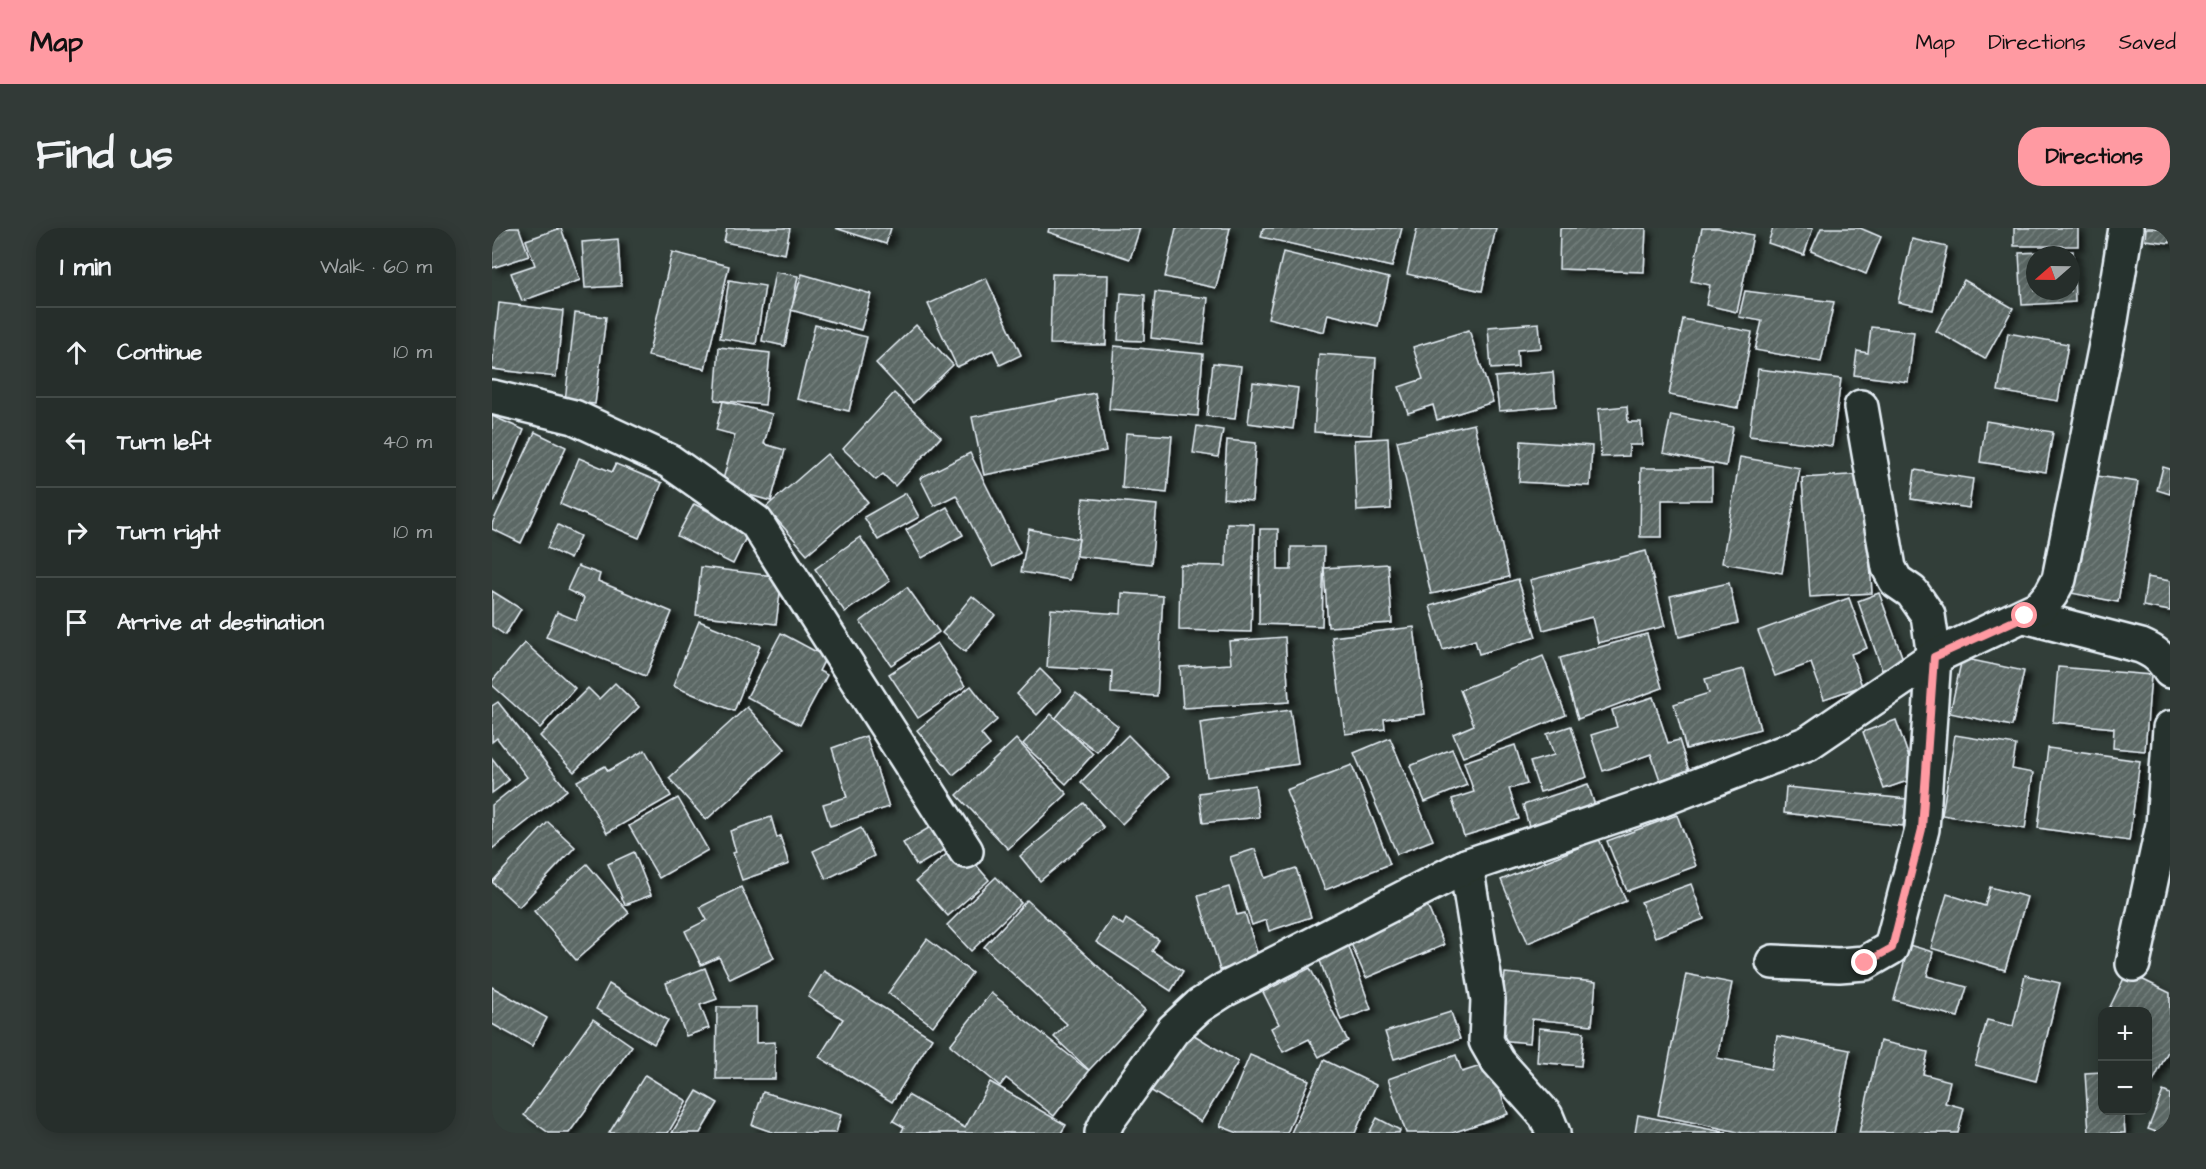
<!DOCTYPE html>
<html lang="en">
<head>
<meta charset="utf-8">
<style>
	:root { --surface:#262e2b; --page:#323a37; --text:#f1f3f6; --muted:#a4a8a9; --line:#424a47; --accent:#ff9aa2 }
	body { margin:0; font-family:"Architects Daughter",sans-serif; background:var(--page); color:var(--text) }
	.controls { position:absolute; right:18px; bottom:18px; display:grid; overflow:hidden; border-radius:12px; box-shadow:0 3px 15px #0003 }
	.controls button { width:54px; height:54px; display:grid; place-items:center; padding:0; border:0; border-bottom:2px solid var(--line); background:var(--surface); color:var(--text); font:30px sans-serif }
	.compass { position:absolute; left:1534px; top:18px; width:54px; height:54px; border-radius:50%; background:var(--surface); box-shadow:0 3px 15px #0003; rotate:250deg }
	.stop { position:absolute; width:18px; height:18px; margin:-14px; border:4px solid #ff9aa2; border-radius:50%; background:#fff }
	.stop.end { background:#ff9aa2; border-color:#fff; box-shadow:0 2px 6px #0008 }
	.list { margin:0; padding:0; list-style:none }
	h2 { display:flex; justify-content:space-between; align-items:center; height:78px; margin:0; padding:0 24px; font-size:26px }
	h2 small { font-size:20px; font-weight:400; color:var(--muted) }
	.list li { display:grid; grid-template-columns:39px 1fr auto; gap:18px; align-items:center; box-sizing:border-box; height:90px; padding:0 24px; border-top:2px solid var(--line) }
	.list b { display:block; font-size:22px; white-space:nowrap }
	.list em { font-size:20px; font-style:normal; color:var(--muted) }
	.icon { flex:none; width:33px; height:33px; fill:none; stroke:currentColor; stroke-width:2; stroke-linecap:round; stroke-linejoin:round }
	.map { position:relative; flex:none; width:1678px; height:905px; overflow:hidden; border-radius:24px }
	header { display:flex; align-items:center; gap:36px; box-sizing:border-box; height:84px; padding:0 30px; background:var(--accent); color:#111 }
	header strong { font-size:28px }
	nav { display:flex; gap:33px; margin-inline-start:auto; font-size:21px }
	.intro { display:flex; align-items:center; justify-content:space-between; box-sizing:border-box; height:144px; padding:0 36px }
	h1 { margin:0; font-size:42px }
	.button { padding:15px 27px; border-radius:24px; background:var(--accent); color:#111; font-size:21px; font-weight:700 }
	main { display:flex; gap:36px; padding:0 36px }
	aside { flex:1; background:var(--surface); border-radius:24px; box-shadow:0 3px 15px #0003 }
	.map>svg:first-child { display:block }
	.building { fill:url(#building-hatch); stroke:#e8f1f8; stroke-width:1.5; fill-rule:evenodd; filter:url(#shadow) }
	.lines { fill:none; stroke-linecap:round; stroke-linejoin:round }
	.minor-casing { stroke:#e8f1f8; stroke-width:38 }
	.minor { stroke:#26332d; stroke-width:33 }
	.route { stroke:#ff9aa2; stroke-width:8 }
</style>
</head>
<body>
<header>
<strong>Map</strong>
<nav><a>Map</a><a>Directions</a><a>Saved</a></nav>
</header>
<div class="intro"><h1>Find us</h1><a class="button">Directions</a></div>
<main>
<aside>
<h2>1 min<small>Walk · 60 m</small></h2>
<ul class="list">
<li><svg class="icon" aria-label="ahead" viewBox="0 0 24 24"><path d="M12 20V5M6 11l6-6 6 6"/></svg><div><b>Continue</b></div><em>10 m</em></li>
<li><svg class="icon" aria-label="left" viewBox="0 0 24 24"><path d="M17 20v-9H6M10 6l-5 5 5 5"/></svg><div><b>Turn left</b></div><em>40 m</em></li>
<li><svg class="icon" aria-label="right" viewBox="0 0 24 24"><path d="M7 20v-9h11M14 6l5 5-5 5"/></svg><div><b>Turn right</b></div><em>10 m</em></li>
<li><svg class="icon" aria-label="arrive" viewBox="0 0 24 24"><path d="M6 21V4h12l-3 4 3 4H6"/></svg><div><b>Arrive at destination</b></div></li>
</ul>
</aside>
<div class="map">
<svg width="1678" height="905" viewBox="0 0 1678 905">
	<defs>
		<pattern id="building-hatch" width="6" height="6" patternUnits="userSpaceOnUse" patternTransform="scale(1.5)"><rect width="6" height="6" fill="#5c6865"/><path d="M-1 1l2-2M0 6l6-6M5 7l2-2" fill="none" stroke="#737e7c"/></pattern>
		<filter id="shadow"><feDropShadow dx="6" dy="4" stdDeviation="3" flood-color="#0009"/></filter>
	</defs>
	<rect width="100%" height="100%" fill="#323e39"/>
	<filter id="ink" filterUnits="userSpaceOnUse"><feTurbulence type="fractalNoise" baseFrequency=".0167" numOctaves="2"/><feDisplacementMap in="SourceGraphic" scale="12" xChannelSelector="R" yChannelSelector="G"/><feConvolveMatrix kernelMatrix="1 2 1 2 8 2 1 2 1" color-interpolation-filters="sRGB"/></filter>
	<g filter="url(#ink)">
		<g class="building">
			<polygon points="0,0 27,0 37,28 0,40"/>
			<polygon points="69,0 88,52 30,73 19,45 43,37 34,12"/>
			<polygon points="235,0 298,0 293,26 232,14"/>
			<polygon points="343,0 399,0 394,16"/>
			<polygon points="557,0 648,0 638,31 556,4"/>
			<polygon points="684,0 738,0 724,60 673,49"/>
			<polygon points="771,0 910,0 900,39 769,9"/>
			<polygon points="925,0 1004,0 990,63 915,46"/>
			<polygon points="1068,0 1154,0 1152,44 1067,41"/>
			<polygon points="1210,0 1226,0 1261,7 1245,84 1214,77 1218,57 1199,53"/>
			<polygon points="1281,0 1321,0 1312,27 1276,15"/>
			<polygon points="1329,0 1368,0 1389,9 1374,46 1319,23"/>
			<rect x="1522" y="0" width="64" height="18"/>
			<polygon points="1654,0 1678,0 1678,15 1653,12"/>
			<polygon points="126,11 129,58 93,60 90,14"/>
			<polygon points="1420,11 1455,19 1441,82 1406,74"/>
			<path d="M1581,23l2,51 -53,3 -3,-52zM1543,27h36v36h-36z"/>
			<polygon points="180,24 237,38 213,141 156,128"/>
			<polygon points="791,24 897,50 886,98 836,86 832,104 776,90"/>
			<polygon points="283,44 306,48 293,118 270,113"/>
			<polygon points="310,46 379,66 369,102 299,82"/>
			<polygon points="560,46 616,47 614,117 558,116"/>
			<polygon points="494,50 529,127 508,137 501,122 465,139 436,76"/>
			<polygon points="237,52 273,58 264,116 228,110"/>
			<polygon points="1472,52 1521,80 1493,131 1444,103"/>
			<polygon points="1253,63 1342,74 1329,134 1263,122 1270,93 1247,89"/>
			<polygon points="663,64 716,70 711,116 659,110"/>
			<polygon points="629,65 653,67 652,113 626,112"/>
			<polygon points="7,75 71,83 64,149 0,141"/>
			<polygon points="83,85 114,89 103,176 73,173"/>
			<polygon points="1191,91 1260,104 1246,180 1177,167"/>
			<polygon points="1047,95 1049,120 1025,122 1026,139 999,141 996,99"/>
			<polygon points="323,97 375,109 357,183 305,171"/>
			<polygon points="424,97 461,137 421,175 384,135"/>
			<polygon points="1379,99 1422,104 1416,154 1362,147 1365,123 1376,125"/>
			<polygon points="977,102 1001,174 945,192 941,177 916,185 907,159 931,151 921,119"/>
			<polygon points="1516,105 1576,116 1566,173 1506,163"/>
			<polygon points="622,118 711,126 706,188 617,181"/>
			<polygon points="227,119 278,125 273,177 223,172"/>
			<polygon points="827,126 884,130 879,207 822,204"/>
			<polygon points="721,135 749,138 743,191 715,188"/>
			<polygon points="1266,141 1349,151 1340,218 1257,208"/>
			<polygon points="1061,144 1064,178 1007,183 1003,149"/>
			<polygon points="761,154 806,160 801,201 756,195"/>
			<polygon points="402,165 449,209 403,258 391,246 384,252 351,221"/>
			<polygon points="603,165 614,223 492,247 480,189"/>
			<polygon points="231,173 280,186 272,216 293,222 279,273 229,259 243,207 224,202"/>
			<polygon points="1135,178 1136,194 1149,194 1150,217 1137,217 1137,228 1109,229 1106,181"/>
			<polygon points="1179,187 1241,199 1234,238 1171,225"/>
			<polygon points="0,188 32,202 2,274 0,274"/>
			<polygon points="1494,193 1561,204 1554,244 1488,234"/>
			<polygon points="982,196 1017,349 939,366 905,213"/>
			<polygon points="705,198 731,202 726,229 701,225"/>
			<polygon points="43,204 74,219 29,315 0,301 0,296"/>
			<polygon points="634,205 680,208 675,265 630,260"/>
			<polygon points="896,210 899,281 865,283 862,212"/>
			<polygon points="735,212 764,215 760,273 731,270"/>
			<polygon points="1029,213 1100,218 1098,258 1027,254"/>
			<polygon points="478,225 528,325 501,339 464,267 442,278 428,250"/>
			<polygon points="335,226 376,274 315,326 274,279"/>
			<polygon points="1248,229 1308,240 1290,345 1230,335"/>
			<polygon points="87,230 120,244 124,236 170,255 147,310 68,276"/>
			<polygon points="1671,239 1678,241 1678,266 1665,262"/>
			<polygon points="1149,240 1220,240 1220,272 1170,272 1170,309 1148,309"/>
			<polygon points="1423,242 1481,251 1477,280 1419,271"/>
			<polygon points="1372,246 1380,365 1318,369 1310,250"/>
			<polygon points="1598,247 1646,254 1626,374 1579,365"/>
			<polygon points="414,265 427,289 386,312 372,289"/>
			<polygon points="591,270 665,277 659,336 585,328"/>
			<polygon points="202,276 257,303 241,336 185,308"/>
			<polygon points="455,279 471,307 430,330 414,302"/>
			<polygon points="735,295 762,296 759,404 687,402 688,337 734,338"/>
			<polygon points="66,297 88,308 78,331 55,320"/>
			<polygon points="537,301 587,311 578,352 529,344"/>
			<polygon points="768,301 786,301 786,342 799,342 799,319 832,319 830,398 767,396"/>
			<polygon points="368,309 398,353 353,384 323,341"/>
			<polygon points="1154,323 1173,398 1106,415 1100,389 1051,402 1038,352"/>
			<polygon points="896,336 900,395 836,399 832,340"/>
			<polygon points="86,338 108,346 106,353 180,384 154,448 54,409 65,384 84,392 92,370 75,362"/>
			<polygon points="209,339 290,349 284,396 204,387"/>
			<polygon points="1655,349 1678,353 1678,383 1651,378"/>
			<polygon points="1026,351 1044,409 987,426 983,412 951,422 938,378"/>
			<polygon points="1237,355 1246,395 1187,409 1178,368"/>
			<polygon points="415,359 447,404 399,437 368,394"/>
			<polygon points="0,363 29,381 13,407 0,398"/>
			<polygon points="630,365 671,368 665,468 619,465 620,443 555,439 559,381 629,386"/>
			<polygon points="1387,365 1412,434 1390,442 1366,373"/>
			<polygon points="480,368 503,387 473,424 450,405"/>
			<polygon points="1357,370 1375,420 1359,426 1370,458 1332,471 1319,435 1283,448 1266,403"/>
			<polygon points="207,393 268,418 242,483 181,458"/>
			<polygon points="922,399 933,486 892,491 893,501 853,506 840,409"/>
			<polygon points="289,405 334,429 327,443 335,447 308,497 255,469"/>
			<polygon points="1155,406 1170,460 1086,491 1068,430"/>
			<polygon points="793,409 797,474 691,480 688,439 739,436 737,413"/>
			<polygon points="33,415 83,460 48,500 0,457 0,453"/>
			<polygon points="445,415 473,458 426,490 397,446"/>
			<polygon points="1051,428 1074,487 971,529 961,506 982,497 968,462"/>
			<polygon points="1470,430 1532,443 1520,498 1458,485"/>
			<polygon points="1566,439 1659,447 1653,523 1621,520 1622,500 1561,494"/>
			<polygon points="548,441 569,462 545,487 525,466"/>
			<polygon points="1252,441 1268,501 1194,521 1182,476 1217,465 1213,451"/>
			<polygon points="123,455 147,479 82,544 48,508 96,460 107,471"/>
			<polygon points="479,458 505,492 489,506 498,517 461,547 425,502"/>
			<polygon points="584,465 626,498 605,524 563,491"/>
			<polygon points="1161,469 1176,515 1187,512 1197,543 1168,552 1159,526 1111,543 1099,507 1125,499 1120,482"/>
			<polygon points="6,474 75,562 0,621 0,577 35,549 5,510 0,514 0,478"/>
			<polygon points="255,479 293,521 214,592 177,550"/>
			<polygon points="798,482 806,536 715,549 708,495"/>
			<polygon points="559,486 601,526 574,556 531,516"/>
			<polygon points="1404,492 1424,550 1392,561 1371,504"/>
			<polygon points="1079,498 1095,549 1048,564 1038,534 1062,527 1055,506"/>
			<polygon points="636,507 677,549 630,596 589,554"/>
			<polygon points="1463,507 1524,517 1520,541 1541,545 1533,601 1450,587"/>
			<polygon points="374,508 397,579 338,598 331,576 355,569 340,520"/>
			<polygon points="898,510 941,612 905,626 862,525"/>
			<polygon points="524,511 575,566 516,621 465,567"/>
			<polygon points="1023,517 1035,556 1017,561 1027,591 972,608 960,571 982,564 972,534"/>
			<polygon points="1556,520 1648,533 1637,613 1546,600"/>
			<polygon points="960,521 975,557 933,574 918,538"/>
			<polygon points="153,522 179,568 115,605 85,553 113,538 116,543"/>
			<polygon points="0,530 17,552 0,565"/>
			<polygon points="860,537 898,636 833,662 794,562"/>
			<polygon points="1096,556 1104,581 1038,602 1031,577"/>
			<polygon points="763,557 767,589 711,595 707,565"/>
			<polygon points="1294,559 1415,571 1411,598 1292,585"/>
			<polygon points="186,570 216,622 167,650 137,598"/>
			<polygon points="592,575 612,600 548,653 528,628"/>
			<polygon points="1185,587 1204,638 1135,663 1115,613"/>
			<polygon points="279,589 285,610 288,608 297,636 250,652 241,625 244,624 238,603"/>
			<polygon points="56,594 83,619 27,679 0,654"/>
			<polygon points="447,594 461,617 425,638 411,615"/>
			<polygon points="369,600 382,628 334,651 321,623"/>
			<polygon points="1107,611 1134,673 1036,715 1009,652"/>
			<polygon points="466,616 497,652 456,688 424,653"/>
			<polygon points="763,621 773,650 804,640 819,689 777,703 774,692 760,697 738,629"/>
			<polygon points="142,624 159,667 133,677 116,636"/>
			<polygon points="95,636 137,685 84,732 42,683"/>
			<polygon points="504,649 529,675 479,723 455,697"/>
			<polygon points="1199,656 1212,691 1163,709 1149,674"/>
			<polygon points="249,659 282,730 238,751 227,729 209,737 193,703 215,692 208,679"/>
			<polygon points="737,659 745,687 753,685 767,731 728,742 706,668"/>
			<polygon points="1498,659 1535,669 1513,742 1439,720 1455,666 1493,678"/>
			<polygon points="535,672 653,782 597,842 562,809 575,796 492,719"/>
			<polygon points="935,677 952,717 874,750 857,711"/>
			<polygon points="620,690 631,697 634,691 667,712 660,723 691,743 679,763 604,714"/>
			<polygon points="435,711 480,745 441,798 396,765"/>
			<polygon points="856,716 879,781 849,792 826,727"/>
			<polygon points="1417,717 1441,724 1435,748 1475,759 1466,789 1402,772"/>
			<polygon points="213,740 225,771 208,777 217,800 194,808 174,755"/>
			<polygon points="818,740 856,813 827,829 817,811 791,824 779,800 787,796 771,764"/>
			<polygon points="332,743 440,810 400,874 327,829 351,791 316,769"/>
			<polygon points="1635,744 1678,765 1678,819 1661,854 1656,852 1656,784 1616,783"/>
			<polygon points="1013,745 1104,754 1100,797 1040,791 1038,815 1007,812"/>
			<polygon points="1194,746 1240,755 1225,830 1279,841 1285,808 1358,822 1342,905 1251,905 1166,887"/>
			<polygon points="1533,747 1568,755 1544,853 1483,837 1495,792 1521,798"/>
			<polygon points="117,756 176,792 162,816 104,781"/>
			<polygon points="0,759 55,790 40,818 0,796"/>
			<polygon points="499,765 597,843 562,888 514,850 508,858 458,817"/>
			<polygon points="225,779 264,779 264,815 283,814 283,851 224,851"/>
			<polygon points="959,784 968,811 902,831 893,804"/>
			<polygon points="101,791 140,818 77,905 57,905 32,887"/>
			<polygon points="1047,800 1092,804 1089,838 1045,834"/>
			<polygon points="694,802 746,834 709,894 658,862"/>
			<polygon points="1388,813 1436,824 1431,846 1458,853 1453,875 1472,880 1466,905 1367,905"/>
			<polygon points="758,827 817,852 795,905 746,905 728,898"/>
			<polygon points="964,827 970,844 998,835 1016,886 960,905 914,905 896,851"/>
			<polygon points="832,832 884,857 863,905 799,905"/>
			<polygon points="1610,844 1610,882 1631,882 1633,905 1597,905 1593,845"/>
			<polygon points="153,847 195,873 176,905 117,905"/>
			<polygon points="498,854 574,897 569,905 409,905 412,899 401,893 416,867 473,900"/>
			<polygon points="205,863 226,875 208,905 180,905"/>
			<polygon points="1671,863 1678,866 1678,905 1667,905 1656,901"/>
			<polygon points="271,864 349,887 344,905 283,905 260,897"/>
			<polygon points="1146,887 1236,905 1143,905"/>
			<polygon points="885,890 908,902 907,905 877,905"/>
		</g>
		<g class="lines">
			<g class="minor-casing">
				<g id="minor">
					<polyline points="0,169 82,189 177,233 264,294 474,623"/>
					<path d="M1533,388l116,30c14,6 21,12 29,25"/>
					<polyline points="974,638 996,772 994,813 1006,834 1054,888 1061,905"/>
					<polyline points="1281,734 1347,737 1373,735 1399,720 1430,601 1442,429 1436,387 1420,364 1404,353 1397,340 1369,179"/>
					<polyline points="1641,736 1671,597 1678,500"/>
					<polyline points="610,905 616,892 681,802 707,778 732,762 974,638 1158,576 1316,515 1442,429 1548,379 1559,366 1567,351 1619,92 1634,0"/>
				</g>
			</g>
			<use href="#minor" class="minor"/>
		</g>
	</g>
	<g class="lines" filter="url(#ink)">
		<polyline class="route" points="1373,735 1400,720 1430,601 1442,429 1533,388"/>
	</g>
</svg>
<div class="controls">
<button>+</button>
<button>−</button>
</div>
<svg class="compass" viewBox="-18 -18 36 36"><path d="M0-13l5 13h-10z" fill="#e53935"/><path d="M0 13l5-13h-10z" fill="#a4a8a9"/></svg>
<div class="stop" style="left:1533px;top:388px"></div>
<div class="stop end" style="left:1373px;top:735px"></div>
</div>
</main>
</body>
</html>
